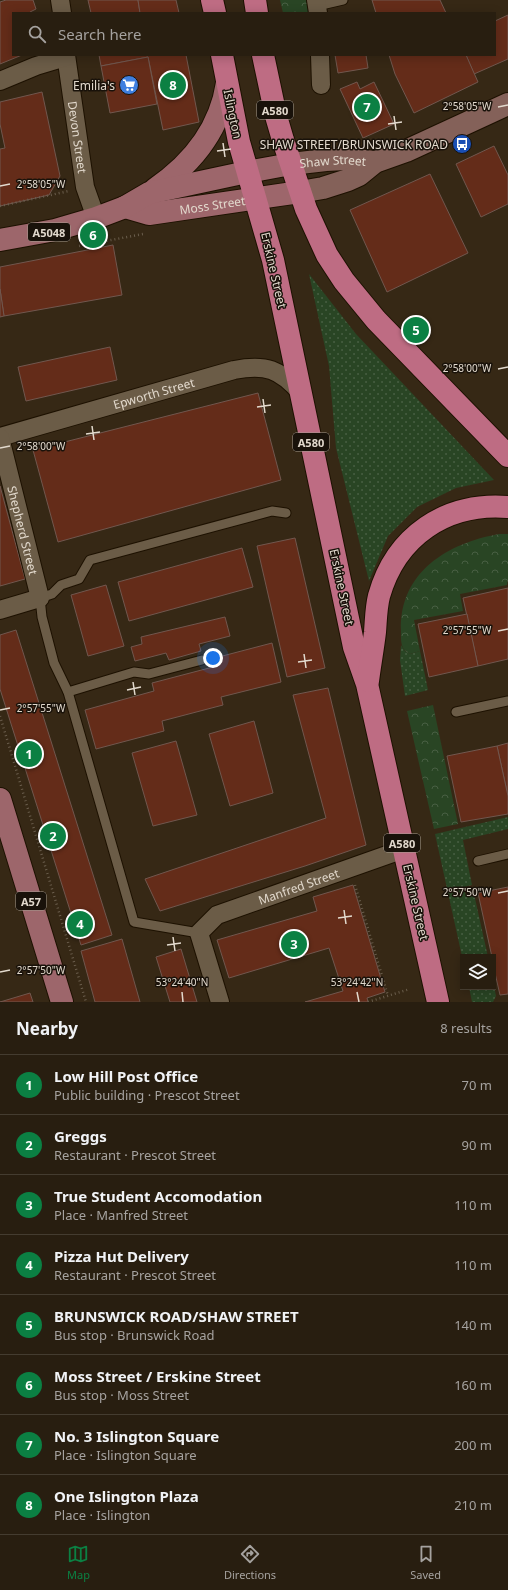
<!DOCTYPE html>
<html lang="en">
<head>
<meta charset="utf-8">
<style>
	:root { --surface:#281e10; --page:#302719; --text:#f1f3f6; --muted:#a5a29f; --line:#443c30; --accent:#0b8043 }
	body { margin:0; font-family:"Noto Sans",sans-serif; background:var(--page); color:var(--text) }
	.controls { position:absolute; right:12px; bottom:12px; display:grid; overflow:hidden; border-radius:0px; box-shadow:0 2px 10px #0003 }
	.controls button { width:36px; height:36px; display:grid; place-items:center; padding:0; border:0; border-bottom:1px solid var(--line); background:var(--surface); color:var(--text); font:20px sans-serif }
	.you { position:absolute; left:213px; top:658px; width:14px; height:14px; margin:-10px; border:3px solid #fff; border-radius:50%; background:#1a73e8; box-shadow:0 0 0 6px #1a73e833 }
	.badge { display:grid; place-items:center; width:26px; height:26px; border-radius:50%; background:var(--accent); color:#fff; font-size:13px; font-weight:700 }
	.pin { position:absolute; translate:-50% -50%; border:2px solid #fff; box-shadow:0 1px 4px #0006 }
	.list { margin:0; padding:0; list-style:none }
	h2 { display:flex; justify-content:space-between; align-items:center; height:52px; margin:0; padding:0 16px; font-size:17px }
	h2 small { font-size:13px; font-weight:400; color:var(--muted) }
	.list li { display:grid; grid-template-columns:26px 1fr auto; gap:12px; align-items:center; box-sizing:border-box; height:60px; padding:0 16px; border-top:1px solid var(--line) }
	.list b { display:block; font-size:15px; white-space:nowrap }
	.list p { margin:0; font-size:13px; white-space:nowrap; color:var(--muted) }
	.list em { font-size:13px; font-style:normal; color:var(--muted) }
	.icon { flex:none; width:22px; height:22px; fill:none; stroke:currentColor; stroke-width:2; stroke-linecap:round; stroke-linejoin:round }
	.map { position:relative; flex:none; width:508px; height:1002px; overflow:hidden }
	.search { position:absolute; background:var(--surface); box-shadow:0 2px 10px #0003; left:12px; right:12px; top:12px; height:44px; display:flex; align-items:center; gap:10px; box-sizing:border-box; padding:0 14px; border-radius:0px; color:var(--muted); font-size:15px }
	.sheet { height:532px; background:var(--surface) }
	nav { display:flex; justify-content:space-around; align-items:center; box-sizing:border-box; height:56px; border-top:1px solid var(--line); background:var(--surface); font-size:11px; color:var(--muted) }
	nav a { display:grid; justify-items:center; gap:2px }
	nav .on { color:var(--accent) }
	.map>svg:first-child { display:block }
	.grass { fill:url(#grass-dots) }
	.forest { fill:url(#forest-crowns) }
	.building { fill:#642c19; stroke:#71574e }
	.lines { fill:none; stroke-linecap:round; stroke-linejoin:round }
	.lane-casing { stroke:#1d1101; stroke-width:11 }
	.street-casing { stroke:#1d1101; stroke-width:20 }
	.secondary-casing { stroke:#1d1101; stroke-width:24 }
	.primary-casing { stroke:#1d1101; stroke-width:24 }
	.highway-casing { stroke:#1d1101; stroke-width:24 }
	.path { stroke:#6a5d4c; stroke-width:2.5; stroke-dasharray:1 3; stroke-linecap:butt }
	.lane { stroke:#6b5c47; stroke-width:9 }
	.street { stroke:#6b5c47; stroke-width:18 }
	.secondary { stroke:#846159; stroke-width:22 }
	.primary { stroke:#9d666b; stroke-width:22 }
	.highway { stroke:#be6c83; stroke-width:22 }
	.ticks { fill:none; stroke:#e2d9cd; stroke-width:1.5 }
	.labels { text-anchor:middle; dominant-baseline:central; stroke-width:3; stroke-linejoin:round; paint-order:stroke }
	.shield { fill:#19120a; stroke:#a69d92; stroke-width:1 }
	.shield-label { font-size:11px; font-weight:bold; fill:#e2d9cd }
	.poi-label { font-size:12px; fill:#e2d9cd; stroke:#19120a; text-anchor:end }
	.street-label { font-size:12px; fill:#e2d9cd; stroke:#19120a }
	.ticks-label { font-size:10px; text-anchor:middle; fill:#e2d9cd; stroke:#19120a; stroke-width:3; stroke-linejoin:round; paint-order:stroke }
</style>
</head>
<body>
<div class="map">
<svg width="508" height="1002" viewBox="0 0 508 1002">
	<defs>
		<pattern id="grass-dots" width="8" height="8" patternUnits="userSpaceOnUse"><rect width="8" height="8" fill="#294524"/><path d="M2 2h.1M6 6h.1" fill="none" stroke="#485f43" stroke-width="1.8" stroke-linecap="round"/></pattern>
		<pattern id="forest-crowns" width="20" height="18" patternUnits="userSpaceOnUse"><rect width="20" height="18" fill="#294524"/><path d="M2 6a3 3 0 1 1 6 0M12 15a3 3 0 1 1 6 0" fill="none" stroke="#485f43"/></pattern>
	</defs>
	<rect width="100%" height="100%" fill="#362815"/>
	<g class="grass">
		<polygon points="309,274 356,334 494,480 456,488 417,507 388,536 369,581 336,448 329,366"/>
		<polygon points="401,645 405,651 410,654 420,651 428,690 405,696 400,660"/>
		<polygon points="508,817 508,829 463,840 472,885 464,887 466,896 474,894 488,957 463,957 463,961 435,834"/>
		<polygon points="493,981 496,996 493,1002 472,1002 469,987 493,987"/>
	</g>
	<g class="forest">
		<polygon points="280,0 309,0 310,13 283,13"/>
		<path d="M499,534h9v46l-1,5 -47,9 3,17 -49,9 6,31 -10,3c-10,-5 -9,-13 -9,-23 -2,-59 47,-88 98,-97z"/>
		<polygon points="433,705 458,824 434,829 407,711"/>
	</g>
	<g class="building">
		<polygon points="6,0 33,0 36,9 30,12 31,13 13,13 13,55 22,55 0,64 0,2"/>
		<polygon points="88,0 138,0 140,13 91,13"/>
		<polygon points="138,0 176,0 179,13 140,13"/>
		<polygon points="372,0 440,0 446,13 376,13"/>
		<polygon points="508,15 508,59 474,74 466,55 495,55 495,21"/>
		<polygon points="99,55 186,55 199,122 163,130 148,57 101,66"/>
		<polygon points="335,55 366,55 368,68 338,73"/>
		<polygon points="389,55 466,55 478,82 414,113 395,74"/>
		<polygon points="148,57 157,104 110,113 101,66"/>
		<polygon points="357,82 360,89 374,82 394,124 363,138 340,89"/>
		<polygon points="42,92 60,176 49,195 0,206 0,149 5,148 0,124 0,102"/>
		<polygon points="494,146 508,175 508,204 481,217 456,164"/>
		<polygon points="430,174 468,253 387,292 350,210"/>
		<polygon points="113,245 122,295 4,316 0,289 0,267"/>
		<polygon points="0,289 4,316 0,317"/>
		<polygon points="110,347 117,380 26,401 18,367"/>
		<polygon points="258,393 281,480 58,542 33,450"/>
		<polygon points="0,486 25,579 0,586"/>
		<polygon points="295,538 325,668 287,677 257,546"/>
		<polygon points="242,548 253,587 129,621 118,582"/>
		<polygon points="106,585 124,646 88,656 71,595"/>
		<polygon points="508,588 508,659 478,666 463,598"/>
		<polygon points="467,614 478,666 429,677 418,624"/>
		<polygon points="225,617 230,636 199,644 201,651 169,660 166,653 135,661 131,647 142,644 141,637"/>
		<polygon points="16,630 112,935 81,945 0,689 0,635"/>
		<polygon points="272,643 281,682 221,697 223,705 162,721 164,731 96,749 85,710 154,691 152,683 213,667 211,659"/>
		<polygon points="328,688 366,845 305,866 160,911 145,879 326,818 293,695"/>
		<polygon points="254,721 273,793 230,806 209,734"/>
		<polygon points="176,741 197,815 153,826 132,753"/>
		<polygon points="508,743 508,796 497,746"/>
		<polygon points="497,746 508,796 508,814 461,822 447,756"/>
		<polygon points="353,885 385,992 367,998 368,1002 305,1002 343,991 329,948 229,978 217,940 317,911 313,897"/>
		<polygon points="508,887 508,994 500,995 493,964 493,957 492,957 478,893"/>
		<polygon points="122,939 140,1002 95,1002 81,951"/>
		<polygon points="181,949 197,1002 170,1002 156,957"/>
		<polygon points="30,993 33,1002 0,1002"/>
	</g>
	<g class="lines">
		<g class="lane-casing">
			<g id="lane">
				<polyline points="317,6 343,0"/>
				<polyline points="68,692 134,672 149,674 202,660"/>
				<polyline points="456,712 508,701"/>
				<polyline points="478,861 508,854"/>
				<polyline points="199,933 134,922 68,692 54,663 42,617 40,598 52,594 61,585 79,579 90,560 272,511 286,513"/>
			</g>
		</g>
		<g class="street-casing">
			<g id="street">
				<polyline points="60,0 62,13"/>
				<polyline points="316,0 318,13"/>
				<path id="s1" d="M66,55l19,132 11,31"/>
				<polyline points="320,55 321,85"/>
				<polyline points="0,81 36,66 66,57"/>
				<path id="s2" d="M0,437l234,-67c32,-6 46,-1 67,23"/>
				<path id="s3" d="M0,438l40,160 -40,12"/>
				<path id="s4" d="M220,1002l-21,-69 18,-18 187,-66"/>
			</g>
		</g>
		<g class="secondary-casing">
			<g id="secondary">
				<path id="s5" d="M291,164l35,-4 20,-1 29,3"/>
				<polyline points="300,192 323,188 348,180 359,175 375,162 406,151 508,104"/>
			</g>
		</g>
		<g class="primary-casing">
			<g id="primary">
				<path d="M155,189c38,-26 65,-60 72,-106"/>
				<path id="s6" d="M125,207l24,7 151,-22"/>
				<polyline points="0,240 55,230 96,218 125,207 149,193 247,172 291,164"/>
				<polyline points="0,799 62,1002"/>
			</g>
		</g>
		<g class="highway-casing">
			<g id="highway">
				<polyline points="212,0 215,13"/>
				<polyline points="255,0 257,13"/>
				<polyline points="222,55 239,142 273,260 354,647 367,684 438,1002"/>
				<polyline points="263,55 276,116 283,140 306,209 327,255 344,281 376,320 508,456"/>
				<path d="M368,681c2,-16 5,-32 7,-49 1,-12 1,-24 4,-36 17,-60 67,-94 129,-89"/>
			</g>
		</g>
		<g class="path">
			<polyline points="0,206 69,191"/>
			<polyline points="79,246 143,234"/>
			<polyline points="0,716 86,1002"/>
			<polyline points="355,885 388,996"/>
			<polyline points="368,1002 410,989"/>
		</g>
		<use href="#lane" class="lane"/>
		<use href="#street" class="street"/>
		<use href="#secondary" class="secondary"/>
		<use href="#primary" class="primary"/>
		<use href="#highway" class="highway"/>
	</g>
	<path class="ticks" d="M498,107l10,-2M394,116l2,14M388,124l14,-2M223,143l2,14M217,151l14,-2M0,186l10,-2M498,369l10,-2M263,399l2,14M257,407l14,-2M92,426l2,14M86,434l14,-2M0,448l10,-2M498,631l10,-2M304,654l2,14M298,662l14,-2M133,682l2,13M127,690l14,-3M0,710l10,-2M498,893l10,-2M344,910l2,14M338,918l14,-2M173,937l2,14M167,945l14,-2M0,972l10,-2M182,992l1,10M357,992l2,10"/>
	<defs>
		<g id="supermarket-disc" transform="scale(1)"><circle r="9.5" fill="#3f7fe0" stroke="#19120a"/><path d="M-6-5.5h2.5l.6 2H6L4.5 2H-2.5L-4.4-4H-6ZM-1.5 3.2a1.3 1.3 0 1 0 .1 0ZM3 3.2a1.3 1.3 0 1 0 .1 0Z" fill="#fff"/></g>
		<g id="bus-disc" transform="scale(1)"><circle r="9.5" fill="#1a4fb4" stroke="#19120a"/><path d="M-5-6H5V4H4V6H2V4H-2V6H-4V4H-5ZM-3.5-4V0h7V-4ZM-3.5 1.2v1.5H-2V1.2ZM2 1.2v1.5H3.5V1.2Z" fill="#fff"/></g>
	</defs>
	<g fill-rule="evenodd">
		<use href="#supermarket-disc" x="129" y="85"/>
		<use href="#bus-disc" x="462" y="144"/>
	</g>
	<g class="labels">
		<g class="shield">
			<rect x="257" y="101" width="36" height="18" rx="3"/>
			<rect x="28" y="223" width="42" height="18" rx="3"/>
			<rect x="293" y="433" width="36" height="18" rx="3"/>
			<rect x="384" y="834" width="36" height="18" rx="3"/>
			<rect x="16" y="892" width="30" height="18" rx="3"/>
		</g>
		<g class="shield-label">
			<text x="275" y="110">A580</text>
			<text x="49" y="232">A5048</text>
			<text x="311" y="442">A580</text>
			<text x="402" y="843">A580</text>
			<text x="31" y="901">A57</text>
		</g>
		<g class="poi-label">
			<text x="115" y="85">Emilia's</text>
			<text x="448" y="144">SHAW STREET/BRUNSWICK ROAD</text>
		</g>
		<g class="street-label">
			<text transform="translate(233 114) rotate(78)">Islington</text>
			<text stroke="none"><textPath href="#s1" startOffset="83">Devon Street</textPath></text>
			<text stroke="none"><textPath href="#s5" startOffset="42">Shaw Street</textPath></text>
			<text stroke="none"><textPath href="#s6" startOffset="89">Moss Street</textPath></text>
			<text transform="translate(274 270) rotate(77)">Erskine Street</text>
			<text stroke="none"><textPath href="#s2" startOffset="160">Epworth Street</textPath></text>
			<text stroke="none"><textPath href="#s3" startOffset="95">Shepherd Street</textPath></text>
			<text transform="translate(342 587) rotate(78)">Erskine Street</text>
			<text stroke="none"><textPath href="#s4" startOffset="184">Manfred Street</textPath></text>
			<text transform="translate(416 902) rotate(77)">Erskine Street</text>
		</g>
	</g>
	<g class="ticks-label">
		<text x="467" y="110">2°58'05"W</text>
		<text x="41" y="188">2°58'05"W</text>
		<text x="467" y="372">2°58'00"W</text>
		<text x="41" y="450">2°58'00"W</text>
		<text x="467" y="634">2°57'55"W</text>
		<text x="41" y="712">2°57'55"W</text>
		<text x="467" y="896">2°57'50"W</text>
		<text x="41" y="974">2°57'50"W</text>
		<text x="182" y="986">53°24'40"N</text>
		<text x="357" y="986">53°24'42"N</text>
	</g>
</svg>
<div class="controls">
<button><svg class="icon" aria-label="layers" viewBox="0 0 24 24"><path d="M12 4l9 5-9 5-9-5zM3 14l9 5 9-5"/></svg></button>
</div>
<div class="you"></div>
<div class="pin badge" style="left:29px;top:754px">1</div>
<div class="pin badge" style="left:53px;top:836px">2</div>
<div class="pin badge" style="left:294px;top:944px">3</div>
<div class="pin badge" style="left:80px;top:924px">4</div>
<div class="pin badge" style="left:416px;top:330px">5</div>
<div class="pin badge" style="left:93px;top:235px">6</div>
<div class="pin badge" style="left:367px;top:107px">7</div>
<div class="pin badge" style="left:173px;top:85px">8</div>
<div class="search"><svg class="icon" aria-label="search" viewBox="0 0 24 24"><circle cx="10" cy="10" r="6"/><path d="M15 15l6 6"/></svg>Search here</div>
</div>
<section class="sheet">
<h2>Nearby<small>8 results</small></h2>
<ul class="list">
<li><span class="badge">1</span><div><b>Low Hill Post Office</b><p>Public building · Prescot Street</p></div><em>70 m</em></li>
<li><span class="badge">2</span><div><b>Greggs</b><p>Restaurant · Prescot Street</p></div><em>90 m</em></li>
<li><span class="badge">3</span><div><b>True Student Accomodation</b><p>Place · Manfred Street</p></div><em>110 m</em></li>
<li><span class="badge">4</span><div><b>Pizza Hut Delivery</b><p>Restaurant · Prescot Street</p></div><em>110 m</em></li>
<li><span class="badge">5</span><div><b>BRUNSWICK ROAD/SHAW STREET</b><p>Bus stop · Brunswick Road</p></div><em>140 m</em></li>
<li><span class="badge">6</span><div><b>Moss Street / Erskine Street</b><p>Bus stop · Moss Street</p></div><em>160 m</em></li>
<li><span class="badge">7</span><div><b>No. 3 Islington Square</b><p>Place · Islington Square</p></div><em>200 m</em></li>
<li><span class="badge">8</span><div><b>One Islington Plaza</b><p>Place · Islington</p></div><em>210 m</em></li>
</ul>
</section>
<nav>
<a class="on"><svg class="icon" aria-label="map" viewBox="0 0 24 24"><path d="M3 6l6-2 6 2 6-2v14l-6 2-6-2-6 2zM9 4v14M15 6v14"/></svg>Map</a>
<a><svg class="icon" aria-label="directions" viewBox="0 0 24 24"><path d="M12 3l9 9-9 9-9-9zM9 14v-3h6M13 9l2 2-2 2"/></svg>Directions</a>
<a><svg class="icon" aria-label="saved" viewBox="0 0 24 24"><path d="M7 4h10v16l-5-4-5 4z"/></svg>Saved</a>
</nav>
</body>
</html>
